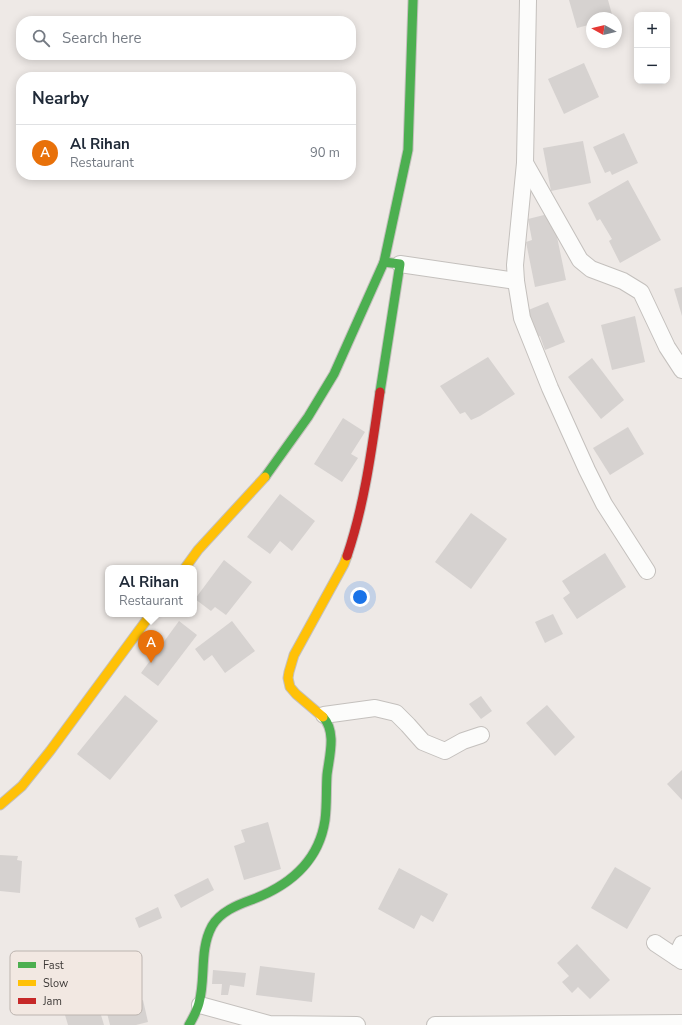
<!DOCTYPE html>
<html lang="en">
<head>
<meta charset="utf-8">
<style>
	:root { --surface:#fff; --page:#f2f2f3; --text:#1f2937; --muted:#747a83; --line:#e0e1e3; --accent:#7c7876 }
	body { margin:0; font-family:"Nunito Sans",sans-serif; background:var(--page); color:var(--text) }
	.controls { position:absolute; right:12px; top:12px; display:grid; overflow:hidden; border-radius:8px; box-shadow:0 2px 10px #0003 }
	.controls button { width:36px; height:36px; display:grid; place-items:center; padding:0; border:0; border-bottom:1px solid var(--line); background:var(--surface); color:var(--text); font:20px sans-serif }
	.compass { position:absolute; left:586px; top:12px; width:36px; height:36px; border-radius:50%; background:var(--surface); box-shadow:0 2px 10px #0003; rotate:278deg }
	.you { position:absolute; left:360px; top:597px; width:14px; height:14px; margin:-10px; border:3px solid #fff; border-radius:50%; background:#1a73e8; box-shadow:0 0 0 6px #1a73e833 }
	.badge { display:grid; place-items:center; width:26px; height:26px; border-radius:50%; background:var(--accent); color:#fff; font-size:13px; font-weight:700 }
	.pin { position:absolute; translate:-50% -33px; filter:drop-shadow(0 1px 2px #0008) }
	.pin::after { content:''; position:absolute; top:21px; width:14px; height:12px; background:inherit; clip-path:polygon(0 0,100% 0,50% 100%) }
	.popup { position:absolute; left:105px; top:565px; width:92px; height:52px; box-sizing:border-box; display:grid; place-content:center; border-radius:8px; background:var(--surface); filter:drop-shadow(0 1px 3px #0005); font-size:13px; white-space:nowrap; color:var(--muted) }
	.popup b { font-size:15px; color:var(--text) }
	.popup::after { content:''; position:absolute; left:50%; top:100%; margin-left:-8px; border:8px solid transparent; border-top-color:var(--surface) }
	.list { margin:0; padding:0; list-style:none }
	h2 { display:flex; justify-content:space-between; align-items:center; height:52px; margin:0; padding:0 16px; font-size:17px }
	h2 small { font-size:13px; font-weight:400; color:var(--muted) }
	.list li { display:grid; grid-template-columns:26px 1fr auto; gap:12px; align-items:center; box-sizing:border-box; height:56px; padding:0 16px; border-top:1px solid var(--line) }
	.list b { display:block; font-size:15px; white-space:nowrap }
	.list p { margin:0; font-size:13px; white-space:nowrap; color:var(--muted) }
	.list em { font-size:13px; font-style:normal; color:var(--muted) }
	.icon { flex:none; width:22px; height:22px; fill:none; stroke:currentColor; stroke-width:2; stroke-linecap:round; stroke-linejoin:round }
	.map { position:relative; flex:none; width:682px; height:1025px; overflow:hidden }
	.search { position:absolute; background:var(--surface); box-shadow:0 2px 10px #0003; left:16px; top:16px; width:340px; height:44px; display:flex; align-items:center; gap:10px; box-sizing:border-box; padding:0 14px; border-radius:16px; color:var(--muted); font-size:15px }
	.panel { position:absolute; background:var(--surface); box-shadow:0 2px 10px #0003; left:16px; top:72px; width:340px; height:108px; border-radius:16px }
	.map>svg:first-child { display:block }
	.building { fill:#d6d2d0 }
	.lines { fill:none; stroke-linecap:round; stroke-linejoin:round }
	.street-casing { stroke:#c4c0bd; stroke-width:18 }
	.fast-casing { stroke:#c4c0bd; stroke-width:11 }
	.slow-casing { stroke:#c4c0bd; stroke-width:11 }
	.jam-casing { stroke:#c4c0bd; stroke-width:11 }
	.street { stroke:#fcfcfb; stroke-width:16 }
	.fast { stroke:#4caf50; stroke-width:9 }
	.slow { stroke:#ffc107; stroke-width:9 }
	.jam { stroke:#c62828; stroke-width:9 }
	.key { fill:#f2e8e2; stroke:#bcb4af; stroke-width:1 }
	.key-label { font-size:11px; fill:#3f3b39 }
</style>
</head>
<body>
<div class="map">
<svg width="682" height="1025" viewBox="0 0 682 1025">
	<rect width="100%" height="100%" fill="#eee9e6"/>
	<g class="building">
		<polygon points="569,0 608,0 613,18 592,18 592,24 577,28"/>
		<polygon points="584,63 599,97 564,114 548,79"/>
		<polygon points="624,133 638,163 612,175 610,171 605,173 593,147"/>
		<polygon points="583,141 591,183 551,191 543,148"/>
		<polygon points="628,180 661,240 620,263 609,241 612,239 600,219 597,221 588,203"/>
		<polygon points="552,213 566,280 535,287 526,242 532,240 528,219"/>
		<polygon points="682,287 682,316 674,289"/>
		<polygon points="548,302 565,342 545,350 540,336 532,339 526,311"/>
		<polygon points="635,316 645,362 612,370 601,325"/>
		<polygon points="488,357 515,394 480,416 471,420 465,412 460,414 440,386"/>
		<polygon points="592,358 624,400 601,419 568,377"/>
		<polygon points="343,418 365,432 351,454 358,458 342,482 314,464"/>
		<polygon points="628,427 644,454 610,475 593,448"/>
		<polygon points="280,494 315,521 292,551 280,541 270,554 247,537"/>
		<polygon points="471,513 507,539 471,589 435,562"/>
		<polygon points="605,553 626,587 577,619 563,598 570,593 562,581"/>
		<polygon points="224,560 252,582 226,615 215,607 211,611 195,599"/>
		<polygon points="553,614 563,634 545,643 535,622"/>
		<polygon points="179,621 197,635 158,686 141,673"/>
		<polygon points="232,621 255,651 225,673 212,655 204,661 195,649"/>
		<polygon points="125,695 158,721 110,780 77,754"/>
		<polygon points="481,696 492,711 481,719 469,704"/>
		<polygon points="547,705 575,737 555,756 526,723"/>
		<polygon points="682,770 682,800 667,784"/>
		<polygon points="268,822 281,869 244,880 234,846 245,842 241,830"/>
		<polygon points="0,855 18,856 17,860 22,861 20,893 0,891"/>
		<polygon points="615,867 651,888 627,929 591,908"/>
		<polygon points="399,868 448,894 433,922 421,915 414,929 378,909"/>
		<polygon points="208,878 214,890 181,908 174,895"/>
		<polygon points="158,907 162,918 139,928 135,918"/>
		<polygon points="577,944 610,980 590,999 578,987 572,993 562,982 569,976 557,963"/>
		<polygon points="260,966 315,973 312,1002 256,995"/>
		<polygon points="213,970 246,973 244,987 230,985 228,995 221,995 222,984 212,984"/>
		<polygon points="127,995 130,1004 143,1000 148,1022 136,1025 110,1025 104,1001"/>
		<polygon points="98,1005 104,1025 68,1025 65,1015"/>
	</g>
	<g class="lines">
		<g class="street-casing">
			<g id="street">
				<polyline points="528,0 525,163 515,265 516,281 522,318 550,388 587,470 604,504 647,571"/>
				<polyline points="525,163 580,260 591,269 623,281 641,292 667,347 682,370"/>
				<polyline points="400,264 516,281"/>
				<polyline points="324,715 375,708 396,713 408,725 423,742 445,751 463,741 481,735"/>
				<polyline points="655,943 682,961"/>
				<polyline points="676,957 682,944"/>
				<polyline points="200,1005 269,1024 357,1025"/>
				<polyline points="435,1025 682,1023"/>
			</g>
		</g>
		<g class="fast-casing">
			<g id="fast">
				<polyline points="380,392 400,264 384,262"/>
				<polyline points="265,477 308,417 334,374 384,262 408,150 413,0"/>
				<path d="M189,1025c4,-7 8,-14 10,-22 7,-25 0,-53 13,-77 8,-14 25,-21 39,-26 38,-14 68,-39 74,-80 2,-15 1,-30 2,-45 2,-18 10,-43 -4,-58"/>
			</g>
		</g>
		<g class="slow-casing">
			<g id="slow">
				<polyline points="185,568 198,550 265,477"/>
				<polyline points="323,717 296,694 290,687 288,678 289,672 294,655 344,564 347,556"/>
				<polyline points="0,805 22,786 50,751 151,614"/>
			</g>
		</g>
		<g class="jam-casing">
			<path id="jam" d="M347,556c18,-53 25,-109 33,-164"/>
		</g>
		<use href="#street" class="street"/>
		<use href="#fast" class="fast"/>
		<use href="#slow" class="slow"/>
		<use href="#jam" class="jam"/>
	</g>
	<rect x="10" y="951" width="132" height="64" rx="6" class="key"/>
	<rect x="18" y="962" width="18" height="6" fill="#4caf50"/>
	<rect x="18" y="980" width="18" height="6" fill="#ffc107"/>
	<rect x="18" y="998" width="18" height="6" fill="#c62828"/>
	<g class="key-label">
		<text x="43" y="969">Fast</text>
		<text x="43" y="987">Slow</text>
		<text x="43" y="1005">Jam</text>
	</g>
</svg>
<div class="controls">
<button>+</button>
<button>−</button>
</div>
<svg class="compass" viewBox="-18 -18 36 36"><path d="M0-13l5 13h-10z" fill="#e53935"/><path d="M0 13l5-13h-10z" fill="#747a83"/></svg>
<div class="you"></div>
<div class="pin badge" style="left:151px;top:663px;background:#e8710a">A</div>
<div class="popup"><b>Al Rihan</b>Restaurant</div>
<div class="search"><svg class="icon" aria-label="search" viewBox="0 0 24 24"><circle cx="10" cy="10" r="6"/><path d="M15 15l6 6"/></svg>Search here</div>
<section class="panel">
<h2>Nearby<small></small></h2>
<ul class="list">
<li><span class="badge" style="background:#e8710a">A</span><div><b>Al Rihan</b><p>Restaurant</p></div><em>90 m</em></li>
</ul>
</section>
</div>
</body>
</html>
